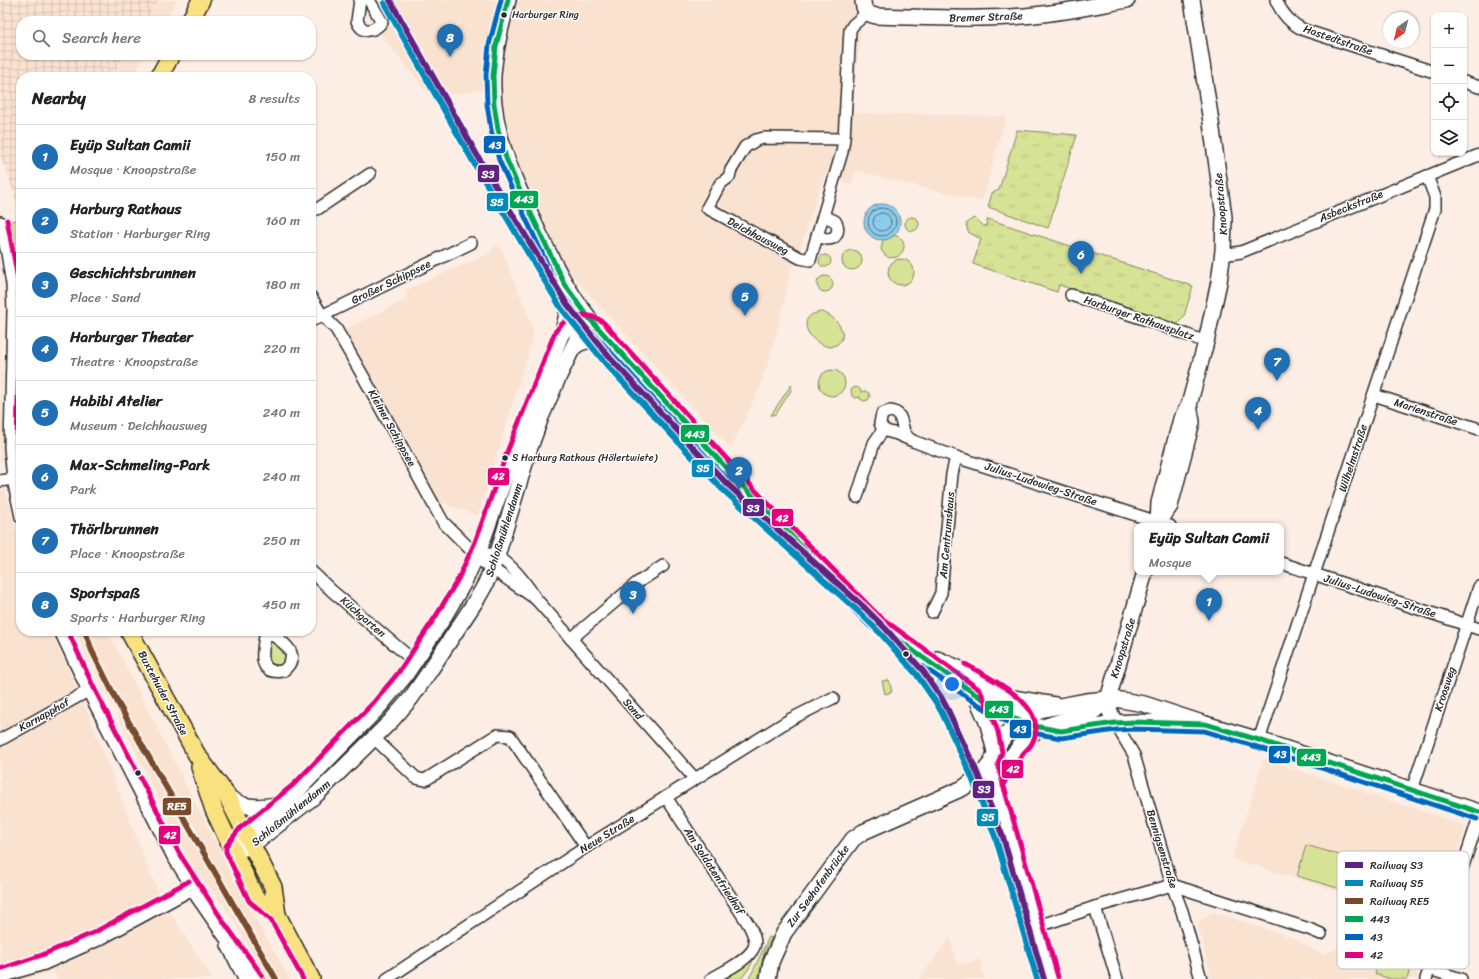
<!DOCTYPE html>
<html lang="en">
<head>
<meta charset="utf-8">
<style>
	:root { --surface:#fff; --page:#f6f6f6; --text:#222; --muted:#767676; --line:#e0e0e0; --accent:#1f6fb2 }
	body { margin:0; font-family:Sriracha,sans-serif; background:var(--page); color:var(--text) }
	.controls { position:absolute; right:12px; top:12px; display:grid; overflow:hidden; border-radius:8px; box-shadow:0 1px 3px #0004 }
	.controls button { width:36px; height:36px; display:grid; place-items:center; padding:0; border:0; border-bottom:1px solid var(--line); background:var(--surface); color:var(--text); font:20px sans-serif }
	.compass { position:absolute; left:1383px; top:12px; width:36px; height:36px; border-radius:50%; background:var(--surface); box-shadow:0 1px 3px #0004; rotate:215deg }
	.you { position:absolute; left:952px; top:684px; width:14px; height:14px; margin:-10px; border:3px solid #fff; border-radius:50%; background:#1a73e8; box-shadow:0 0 0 6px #1a73e833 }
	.badge { display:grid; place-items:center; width:26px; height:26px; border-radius:50%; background:var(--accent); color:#fff; font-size:13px; font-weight:700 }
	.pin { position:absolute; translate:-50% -33px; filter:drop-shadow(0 1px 2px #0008) }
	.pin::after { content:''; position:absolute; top:21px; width:14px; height:12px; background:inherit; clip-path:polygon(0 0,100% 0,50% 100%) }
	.popup { position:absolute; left:1134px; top:523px; width:150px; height:52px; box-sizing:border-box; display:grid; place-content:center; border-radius:8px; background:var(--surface); filter:drop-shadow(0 1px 3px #0005); font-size:13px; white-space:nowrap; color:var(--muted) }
	.popup b { font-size:15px; color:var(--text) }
	.popup::after { content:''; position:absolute; left:50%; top:100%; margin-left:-8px; border:8px solid transparent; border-top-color:var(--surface) }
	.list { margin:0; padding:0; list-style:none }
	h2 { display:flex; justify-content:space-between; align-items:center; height:52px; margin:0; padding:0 16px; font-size:17px }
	h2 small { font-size:13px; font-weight:400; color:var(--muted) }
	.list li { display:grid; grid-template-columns:26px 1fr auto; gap:12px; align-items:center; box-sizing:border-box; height:64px; padding:0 16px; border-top:1px solid var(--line) }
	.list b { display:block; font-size:15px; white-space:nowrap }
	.list p { margin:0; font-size:13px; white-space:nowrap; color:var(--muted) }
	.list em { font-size:13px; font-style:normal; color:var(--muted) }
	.icon { flex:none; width:22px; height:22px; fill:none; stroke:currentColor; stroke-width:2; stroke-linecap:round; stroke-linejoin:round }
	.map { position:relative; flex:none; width:1479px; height:979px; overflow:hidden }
	.search { position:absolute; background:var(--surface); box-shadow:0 1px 3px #0004; left:16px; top:16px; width:300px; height:44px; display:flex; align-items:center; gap:10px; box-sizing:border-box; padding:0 14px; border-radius:16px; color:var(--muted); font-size:15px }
	.panel { position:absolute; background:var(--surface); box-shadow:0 1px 3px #0004; left:16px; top:72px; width:300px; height:564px; border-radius:16px }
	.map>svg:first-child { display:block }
	.built { fill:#fae2d1 }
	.industrial { fill:url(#industrial-grid) }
	.green { fill:#d6e295; stroke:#808660 }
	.park { fill:url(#park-tufts); stroke:#808660 }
	.water { fill:url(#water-ripples); stroke:#658ca0 }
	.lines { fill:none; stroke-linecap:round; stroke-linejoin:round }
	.shore { stroke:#526c79; stroke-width:1 }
	.street-casing { stroke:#2b2b2b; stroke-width:14 }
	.secondary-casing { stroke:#2b2b2b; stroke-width:18 }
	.primary-casing { stroke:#2b2b2b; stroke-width:20 }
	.street { stroke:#fff; stroke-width:11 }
	.secondary { stroke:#fff; stroke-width:15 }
	.primary { stroke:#fae180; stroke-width:17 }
	.bus-1-casing { stroke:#fff; stroke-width:8 }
	.bus-2-casing { stroke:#fff; stroke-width:8 }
	.bus-3-casing { stroke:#fff; stroke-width:8 }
	.bus-1 { stroke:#00a651; stroke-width:5 }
	.bus-2 { stroke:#0065bd; stroke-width:5 }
	.bus-3 { stroke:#e5007d; stroke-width:5 }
	.rail-1-casing { stroke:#fff; stroke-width:9 }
	.rail-2-casing { stroke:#fff; stroke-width:9 }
	.rail-3-casing { stroke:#fff; stroke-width:9 }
	.rail-1 { stroke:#622181; stroke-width:6 }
	.rail-2 { stroke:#0089bb; stroke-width:6 }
	.rail-3 { stroke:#7a4b2a; stroke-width:6 }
	.bus-dot { fill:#2b2b2b; stroke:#fff; stroke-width:1.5 }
	.labels { text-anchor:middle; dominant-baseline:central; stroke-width:3; stroke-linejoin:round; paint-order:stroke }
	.bus-label { font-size:10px; fill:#2b2b2b; stroke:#fff; text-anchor:start }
	.street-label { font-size:11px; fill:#2b2b2b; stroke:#fff }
	.key { fill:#fff; stroke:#bfbfbf; stroke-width:1 }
	.key-label { font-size:11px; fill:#2b2b2b }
	.line-badge { stroke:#fff; stroke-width:1.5 }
	.badge-label { font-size:11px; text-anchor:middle; font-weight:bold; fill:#fff }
</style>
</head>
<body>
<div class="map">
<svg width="1479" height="979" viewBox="0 0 1479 979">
	<defs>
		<pattern id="industrial-grid" width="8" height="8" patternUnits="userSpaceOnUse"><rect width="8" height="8" fill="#fae2d1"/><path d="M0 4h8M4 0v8" fill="none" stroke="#d6c2b4"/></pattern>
		<pattern id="park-tufts" width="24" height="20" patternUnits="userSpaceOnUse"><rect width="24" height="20" fill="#d6e295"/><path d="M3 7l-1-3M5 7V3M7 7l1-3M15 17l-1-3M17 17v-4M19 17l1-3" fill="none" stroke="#b8c281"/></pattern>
		<pattern id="water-ripples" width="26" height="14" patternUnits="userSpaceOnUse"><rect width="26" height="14" fill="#8ccdee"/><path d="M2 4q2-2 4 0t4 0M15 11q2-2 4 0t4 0" fill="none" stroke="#79b0cc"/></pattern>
	</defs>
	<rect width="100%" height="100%" fill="#fceee4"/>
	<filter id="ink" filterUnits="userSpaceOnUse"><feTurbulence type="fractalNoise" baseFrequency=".025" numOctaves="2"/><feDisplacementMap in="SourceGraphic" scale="8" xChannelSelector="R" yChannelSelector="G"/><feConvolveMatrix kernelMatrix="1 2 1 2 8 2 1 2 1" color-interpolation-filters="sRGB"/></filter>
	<g filter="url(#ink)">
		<g class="built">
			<polygon points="158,0 177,0 165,21 146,21"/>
			<polygon points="376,0 864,0 852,113 1006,116 982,202 856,171 852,185 824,175 796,262 790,271 790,274 779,324 767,368 762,377 764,378 731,449 568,271 535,218 512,153 500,88 431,97 378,31 393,26"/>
			<polygon points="125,55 145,55 133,77 112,77"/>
			<polygon points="499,244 532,324 533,337 478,516 437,501 357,361 345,329 407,299 405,290 493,252 492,248"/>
			<polygon points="0,319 4,459 0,460"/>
			<polygon points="5,489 21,547 21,631 51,631 90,718 158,893 212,979 57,979 53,971 29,979 0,979 0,491"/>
			<polygon points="77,631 108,631 239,889 290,979 267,979 252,952 223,904 192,867 114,708 86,655"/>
			<polygon points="1264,759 1466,826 1416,979 1212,979 1198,926 1200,922 1210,914 1214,912 1293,938 1323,955 1344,945 1361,898 1232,859"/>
			<polygon points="950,938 957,965 980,960 985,979 919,979"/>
		</g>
		<polygon class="industrial" points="0,0 158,0 146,21 21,21 21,55 125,55 112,77 21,77 21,215 6,169 0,157"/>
		<g class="green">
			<circle cx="912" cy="224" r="7"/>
			<polygon points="21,219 21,273 11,221"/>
			<path d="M895,235l7,4c4,8 2,13 -5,18l-8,1 -6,-5 -2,-4 2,-9 7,-2z"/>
			<circle cx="852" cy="260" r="10"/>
			<circle cx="825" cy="261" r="6"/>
			<circle cx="901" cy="272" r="13"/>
			<circle cx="825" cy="284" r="8"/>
			<path d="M822,312c16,5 32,28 9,35 -23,-2 -38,-33 -9,-35z"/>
			<circle cx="832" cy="383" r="13"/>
			<polygon points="791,385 792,387 790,392 776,414 772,415 771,415"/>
			<polygon points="857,387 861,390 861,392 865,391 869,393 870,397 868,400 864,401 860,399 860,397 855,398 852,396 851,390 853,388"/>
			<path d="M272,641l9,7 4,8 -3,8c-18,7 -14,-12 -12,-22z"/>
			<polygon points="889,680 892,692 885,694 882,681"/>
			<polygon points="1306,845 1360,861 1351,892 1297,876"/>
			<polygon points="1417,912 1435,918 1421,963 1413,961 1407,979 1391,979 1375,974 1378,963 1371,961 1386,914 1414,923"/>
			<polygon points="769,937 772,938 765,950 758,979 748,979 752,973"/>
			<polygon points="757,952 750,967 741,979 725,979 746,963"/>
		</g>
		<g class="park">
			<polygon points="1017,130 1077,135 1048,228 988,207 992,193 999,190"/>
			<polygon points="975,218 985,227 988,219 1193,286 1184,316 1177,325 1059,285 1057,292 973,264 981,239 968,232 966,224 972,219"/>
		</g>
		<circle class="water" cx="882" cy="222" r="18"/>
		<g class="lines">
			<g class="shore">
				<circle cx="882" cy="222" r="14"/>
				<circle cx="882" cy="222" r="9"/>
			</g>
			<g class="street-casing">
				<g id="street">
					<path d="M360,0l-3,21c6,14 17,10 25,1l-13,-22"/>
					<path d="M1276,0c6,14 15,24 28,30l130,42"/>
					<polyline points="1464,82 1479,87"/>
					<polyline points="844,139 764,138 756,140 745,147 731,170 729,177 720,184 707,208 800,258 810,260 842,152 844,139 850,30 853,25 867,13"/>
					<polyline points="311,211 319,208 370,174"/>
					<polyline points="0,222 7,253 12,284 13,310 10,447 13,479 21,517"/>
					<path d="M817,236c4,1 8,3 11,3 10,0 12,-11 7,-18l-11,-5"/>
					<polyline points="1223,255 1241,252 1479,155"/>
					<polyline points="1071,295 1147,320 1206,342"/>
					<polyline points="311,297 322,315 336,329 363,376 443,522 484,563 536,599"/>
					<polyline points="311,321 471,243"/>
					<polyline points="1374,395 1479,429"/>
					<path d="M913,441c-17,-9 -5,-28 -23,-30l-8,3 -2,9 2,5 4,3 11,3 16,7 43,16 214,69"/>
					<polyline points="0,481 13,479"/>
					<polyline points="857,497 874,443 883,430"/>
					<path d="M477,556c22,-12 49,27 59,43l159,180"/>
					<polyline points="1281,563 1479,629"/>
					<polyline points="311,571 332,591 415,662"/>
					<polyline points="932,612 941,593 952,474 956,457"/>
					<polyline points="60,631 88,691 173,857 192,887"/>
					<path d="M266,631c-3,17 -11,44 17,40 21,-18 -1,-29 -16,-40"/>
					<polyline points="571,639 637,583 663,566"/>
					<polyline points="1115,723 1134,755 1172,885 1182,911 1201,979"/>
					<polyline points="374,738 416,778 425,780 497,735 510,736 586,847"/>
					<polyline points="0,740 88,691"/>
					<polyline points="1259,740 1435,209 1435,197 1427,176"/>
					<polyline points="1412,790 1479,587"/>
					<path d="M666,797l83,128c3,6 6,12 6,18 -1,15 -32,29 -44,36"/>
					<polyline points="1095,907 1117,979"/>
					<polyline points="1036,927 1095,907 1172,885 1309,929 1321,934"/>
					<polyline points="227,945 244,979"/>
					<polyline points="1429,969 1461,979"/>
					<polyline points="387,979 586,847 791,719 833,698"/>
					<polyline points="1426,979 1479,817"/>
				</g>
			</g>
			<g class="secondary-casing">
				<g id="secondary">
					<path d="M508,0c-7,25 -13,49 -15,75 -3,55 22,108 45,156 15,31 29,60 51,87l161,177 124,126 41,31 81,55 33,18 32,6 54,-8 19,-1 71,2"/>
					<path d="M863,0c0,9 3,14 13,16 44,1 89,4 134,1 39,-2 78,-10 117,-17"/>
					<polyline points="563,331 568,310 566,289"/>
					<path d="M573,348c13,-13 29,-5 43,1"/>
					<polyline points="1159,522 1170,506 1192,422 1189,405"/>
					<polyline points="1158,526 1159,503 1181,419 1189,405 1206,342 1219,282 1223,251 1224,217 1210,115 1192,0"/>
					<polyline points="937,659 960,669 1015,703 1026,718 1029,725 1028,732 1025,740"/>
					<polyline points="975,694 988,724 995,752"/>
					<polyline points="1007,697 1055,705"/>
					<polyline points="1115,723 1110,712 1108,699 1145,572"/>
					<path d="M995,784c11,-22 25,-42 45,-56l54,-17 14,-12"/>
					<path d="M227,796c18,14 31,11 52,9"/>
					<path d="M238,841l8,-9 52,-42 80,-82 26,-31 38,-57 22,-38 17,-37 32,-90 48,-120c7,-11 16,-14 29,-12"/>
					<polyline points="232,849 245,848 252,845 317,794 391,721 411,698 429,672 477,599 485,585 497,556 529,450 541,417 558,378 577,339 582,322 582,310"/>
					<polyline points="0,976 20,969 44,962 98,938 192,887 256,979"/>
					<polyline points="768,979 771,962 784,933 853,839 863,832 963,788 982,774 991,763"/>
					<polyline points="1051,979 993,775 991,763 999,744 1008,732 1026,718 1043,709 1060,706 1086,701 1108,699 1121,700 1144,704 1205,724 1259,740 1479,812"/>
				</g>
			</g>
			<g class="primary-casing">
				<g id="primary">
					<polyline points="190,21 201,0"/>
					<polyline points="159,77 171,55"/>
					<polyline points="129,631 197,755 227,796 273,887 277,915 311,979"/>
					<polyline points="200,767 214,810 255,897 277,915"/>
				</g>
			</g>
			<use href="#street" class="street"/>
			<use href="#secondary" class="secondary"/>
			<use href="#primary" class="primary"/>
			<g class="bus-1-casing">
				<polyline id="bus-1" points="508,0 496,46 493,76 494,104 498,129 506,158 517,184 565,285 589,318 738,481 874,621 915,652 975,694 1013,718 1029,725 1061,731 1115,723 1134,722 1205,724 1259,740 1479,812"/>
			</g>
			<g class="bus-2-casing">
				<polyline id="bus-2" points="501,0 489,45 486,75 487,104 491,130 499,160 511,187 559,289 584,323 733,486 869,626 911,658 971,700 1010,724 1027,732 1061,738 1116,730 1134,729 1204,731 1257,747 1477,819"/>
			</g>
			<g class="bus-3-casing">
				<g id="bus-3">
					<polyline points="7,220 19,284 20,310 17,447 21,483"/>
					<polyline points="68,631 94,688 179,853 223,921 262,975"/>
					<path d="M965,664c25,14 89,43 66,81 -2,3 -6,6 -8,9 -7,10 -14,20 -20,31l3,8"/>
					<polyline points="0,969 42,955 95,932 189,881"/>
					<path d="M303,979l-32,-59 -22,-19 -23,-49v-6l15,-19 52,-42 80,-82 25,-30 38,-57 22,-37 17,-37 32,-90 48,-120c12,-17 31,-22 48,-10l152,168 124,126 101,74 14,31 4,11 4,20 -4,12 2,9 58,204"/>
				</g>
			</g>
			<use href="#bus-1" class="bus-1"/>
			<use href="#bus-2" class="bus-2"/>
			<use href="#bus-3" class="bus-3"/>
			<g class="rail-1-casing">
				<polyline id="rail-1" points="390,0 481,162 567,304 610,358 726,483 865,608 886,629 923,671 941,697 948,710 976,770 1003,837 1044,979"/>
			</g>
			<g class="rail-2-casing">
				<polyline id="rail-2" points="384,3 475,165 561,308 605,363 721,488 860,613 881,634 917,675 935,701 942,713 970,773 996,839 1037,979"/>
			</g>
			<g class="rail-3-casing">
				<polyline id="rail-3" points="85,631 92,651 119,705 276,979"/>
			</g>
			<use href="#rail-1" class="rail-1"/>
			<use href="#rail-2" class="rail-2"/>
			<use href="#rail-3" class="rail-3"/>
		</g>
	</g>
	<g class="bus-dot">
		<circle cx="504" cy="15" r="3.5"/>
		<circle cx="505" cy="458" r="3.5"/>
		<circle cx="906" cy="654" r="3.5"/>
		<circle cx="138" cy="773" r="3.5"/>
	</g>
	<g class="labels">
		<g class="bus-label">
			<text x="512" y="15">Harburger Ring</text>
			<text x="512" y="458">S Harburg Rathaus (Hölertwiete)</text>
		</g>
		<g class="street-label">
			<text transform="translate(986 17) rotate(-2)">Bremer Straße</text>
			<text transform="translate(1338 40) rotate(19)">Hastedtstraße</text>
			<text transform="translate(1221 204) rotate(-95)">Knoopstraße</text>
			<text transform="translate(1351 206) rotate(-22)">Asbeckstraße</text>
			<text transform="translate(758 236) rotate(28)">Deichhausweg</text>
			<text transform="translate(391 282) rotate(-26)">Großer Schippsee</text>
			<text transform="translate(1139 318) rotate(19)">Harburger Rathausplatz</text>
			<text transform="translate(1426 412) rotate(18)">Marienstraße</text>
			<text transform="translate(392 428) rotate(61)">Kleiner Schippsee</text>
			<text transform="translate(1353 458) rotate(-72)">Wilhelmstraße</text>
			<text transform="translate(1041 484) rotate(18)">Julius-Ludowieg-Straße</text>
			<text transform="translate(504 530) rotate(-72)">Schloßmühlendamm</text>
			<text transform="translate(947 535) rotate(-85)">Am Centrumshaus</text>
			<text transform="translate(1380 596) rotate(18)">Julius-Ludowieg-Straße</text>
			<text transform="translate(363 617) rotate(41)">Küchgarten</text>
			<text transform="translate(1123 648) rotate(-73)">Knoopstraße</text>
			<text transform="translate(1445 689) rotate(-72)">Kroosweg</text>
			<text transform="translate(163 693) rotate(62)">Buxtehuder Straße</text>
			<text transform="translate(633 709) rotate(49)">Sand</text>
			<text transform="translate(44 715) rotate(-29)">Karnapphof</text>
			<text transform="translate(291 813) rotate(-39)">Schloßmühlendamm</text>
			<text transform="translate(607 834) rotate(-32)">Neue Straße</text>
			<text transform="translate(1162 849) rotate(73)">Bennigsenstraße</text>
			<text transform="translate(714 871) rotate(57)">Am Soldatenfriedhof</text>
			<text transform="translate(818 886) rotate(-54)">Zur Seehafenbrücke</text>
		</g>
	</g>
	<rect x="1337" y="851" width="132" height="118" rx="6" class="key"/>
	<rect x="1345" y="862" width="18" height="6" fill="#622181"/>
	<rect x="1345" y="880" width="18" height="6" fill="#0089bb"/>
	<rect x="1345" y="898" width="18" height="6" fill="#7a4b2a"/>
	<rect x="1345" y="916" width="18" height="6" fill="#00a651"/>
	<rect x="1345" y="934" width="18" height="6" fill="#0065bd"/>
	<rect x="1345" y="952" width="18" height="6" fill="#e5007d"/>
	<g class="key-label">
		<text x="1370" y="869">Railway S3</text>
		<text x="1370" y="887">Railway S5</text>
		<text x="1370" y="905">Railway RE5</text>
		<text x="1370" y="923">443</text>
		<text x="1370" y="941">43</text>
		<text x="1370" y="959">42</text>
	</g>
	<g class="line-badge">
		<rect x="483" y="135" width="23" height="19" rx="4" fill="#0065bd"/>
		<rect x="477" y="164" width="23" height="19" rx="4" fill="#622181"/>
		<rect x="509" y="190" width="30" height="19" rx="4" fill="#00a651"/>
		<rect x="486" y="192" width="23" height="20" rx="4" fill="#0089bb"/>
		<rect x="680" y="424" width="30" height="19" rx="4" fill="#00a651"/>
		<rect x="691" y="459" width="23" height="19" rx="4" fill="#0089bb"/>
		<rect x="487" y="467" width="23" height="19" rx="4" fill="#e5007d"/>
		<rect x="742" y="498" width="23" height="19" rx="4" fill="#622181"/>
		<rect x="771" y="508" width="23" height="19" rx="4" fill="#e5007d"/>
		<rect x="984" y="700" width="30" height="19" rx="4" fill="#00a651"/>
		<rect x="1009" y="719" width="23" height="20" rx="4" fill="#0065bd"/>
		<rect x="1268" y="745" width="23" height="19" rx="4" fill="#0065bd"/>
		<rect x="1296" y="748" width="31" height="19" rx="4" fill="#00a651"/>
		<rect x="1001" y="759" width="23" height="20" rx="4" fill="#e5007d"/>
		<rect x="972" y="780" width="23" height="19" rx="4" fill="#622181"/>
		<rect x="162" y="797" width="30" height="19" rx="4" fill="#7a4b2a"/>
		<rect x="976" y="808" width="23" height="19" rx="4" fill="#0089bb"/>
		<rect x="158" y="825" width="23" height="20" rx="4" fill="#e5007d"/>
	</g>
	<g class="badge-label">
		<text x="495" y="149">43</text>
		<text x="488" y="178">S3</text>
		<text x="524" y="203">443</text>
		<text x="497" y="206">S5</text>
		<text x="695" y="438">443</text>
		<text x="703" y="472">S5</text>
		<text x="498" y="480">42</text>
		<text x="753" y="512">S3</text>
		<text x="782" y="522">42</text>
		<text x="999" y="713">443</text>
		<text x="1020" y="733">43</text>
		<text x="1280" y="758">43</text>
		<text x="1311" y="761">443</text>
		<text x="1013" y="773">42</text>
		<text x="984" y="793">S3</text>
		<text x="177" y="810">RE5</text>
		<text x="988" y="821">S5</text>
		<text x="170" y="839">42</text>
	</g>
</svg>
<div class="controls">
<button>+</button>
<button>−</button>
<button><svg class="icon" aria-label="locate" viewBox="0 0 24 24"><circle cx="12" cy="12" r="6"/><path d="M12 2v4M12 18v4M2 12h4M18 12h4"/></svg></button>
<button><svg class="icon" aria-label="layers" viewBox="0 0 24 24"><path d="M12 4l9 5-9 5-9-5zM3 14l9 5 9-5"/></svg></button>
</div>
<svg class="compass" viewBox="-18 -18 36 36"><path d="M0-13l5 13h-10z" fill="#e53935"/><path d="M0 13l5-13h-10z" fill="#767676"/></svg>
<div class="you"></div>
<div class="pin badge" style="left:1209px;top:621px">1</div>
<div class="popup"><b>Eyüp Sultan Camii</b>Mosque</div>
<div class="pin badge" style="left:739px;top:490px">2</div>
<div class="pin badge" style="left:633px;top:614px">3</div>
<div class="pin badge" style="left:1258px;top:430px">4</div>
<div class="pin badge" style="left:745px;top:316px">5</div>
<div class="pin badge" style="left:1081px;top:274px">6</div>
<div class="pin badge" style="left:1277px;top:381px">7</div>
<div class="pin badge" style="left:450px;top:57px">8</div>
<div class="search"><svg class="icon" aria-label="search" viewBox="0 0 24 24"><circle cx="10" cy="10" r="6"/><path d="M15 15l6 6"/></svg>Search here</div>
<section class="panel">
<h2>Nearby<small>8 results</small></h2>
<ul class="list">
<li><span class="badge">1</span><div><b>Eyüp Sultan Camii</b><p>Mosque · Knoopstraße</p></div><em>150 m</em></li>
<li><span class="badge">2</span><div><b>Harburg Rathaus</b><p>Station · Harburger Ring</p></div><em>160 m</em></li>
<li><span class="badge">3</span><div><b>Geschichtsbrunnen</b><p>Place · Sand</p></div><em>180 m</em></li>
<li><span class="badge">4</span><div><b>Harburger Theater</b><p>Theatre · Knoopstraße</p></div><em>220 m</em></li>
<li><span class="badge">5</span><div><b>Habibi Atelier</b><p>Museum · Deichhausweg</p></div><em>240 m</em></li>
<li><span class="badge">6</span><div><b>Max-Schmeling-Park</b><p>Park</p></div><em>240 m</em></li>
<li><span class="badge">7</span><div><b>Thörlbrunnen</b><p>Place · Knoopstraße</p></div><em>250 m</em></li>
<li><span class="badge">8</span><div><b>Sportspaß</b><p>Sports · Harburger Ring</p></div><em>450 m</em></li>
</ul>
</section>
</div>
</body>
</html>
